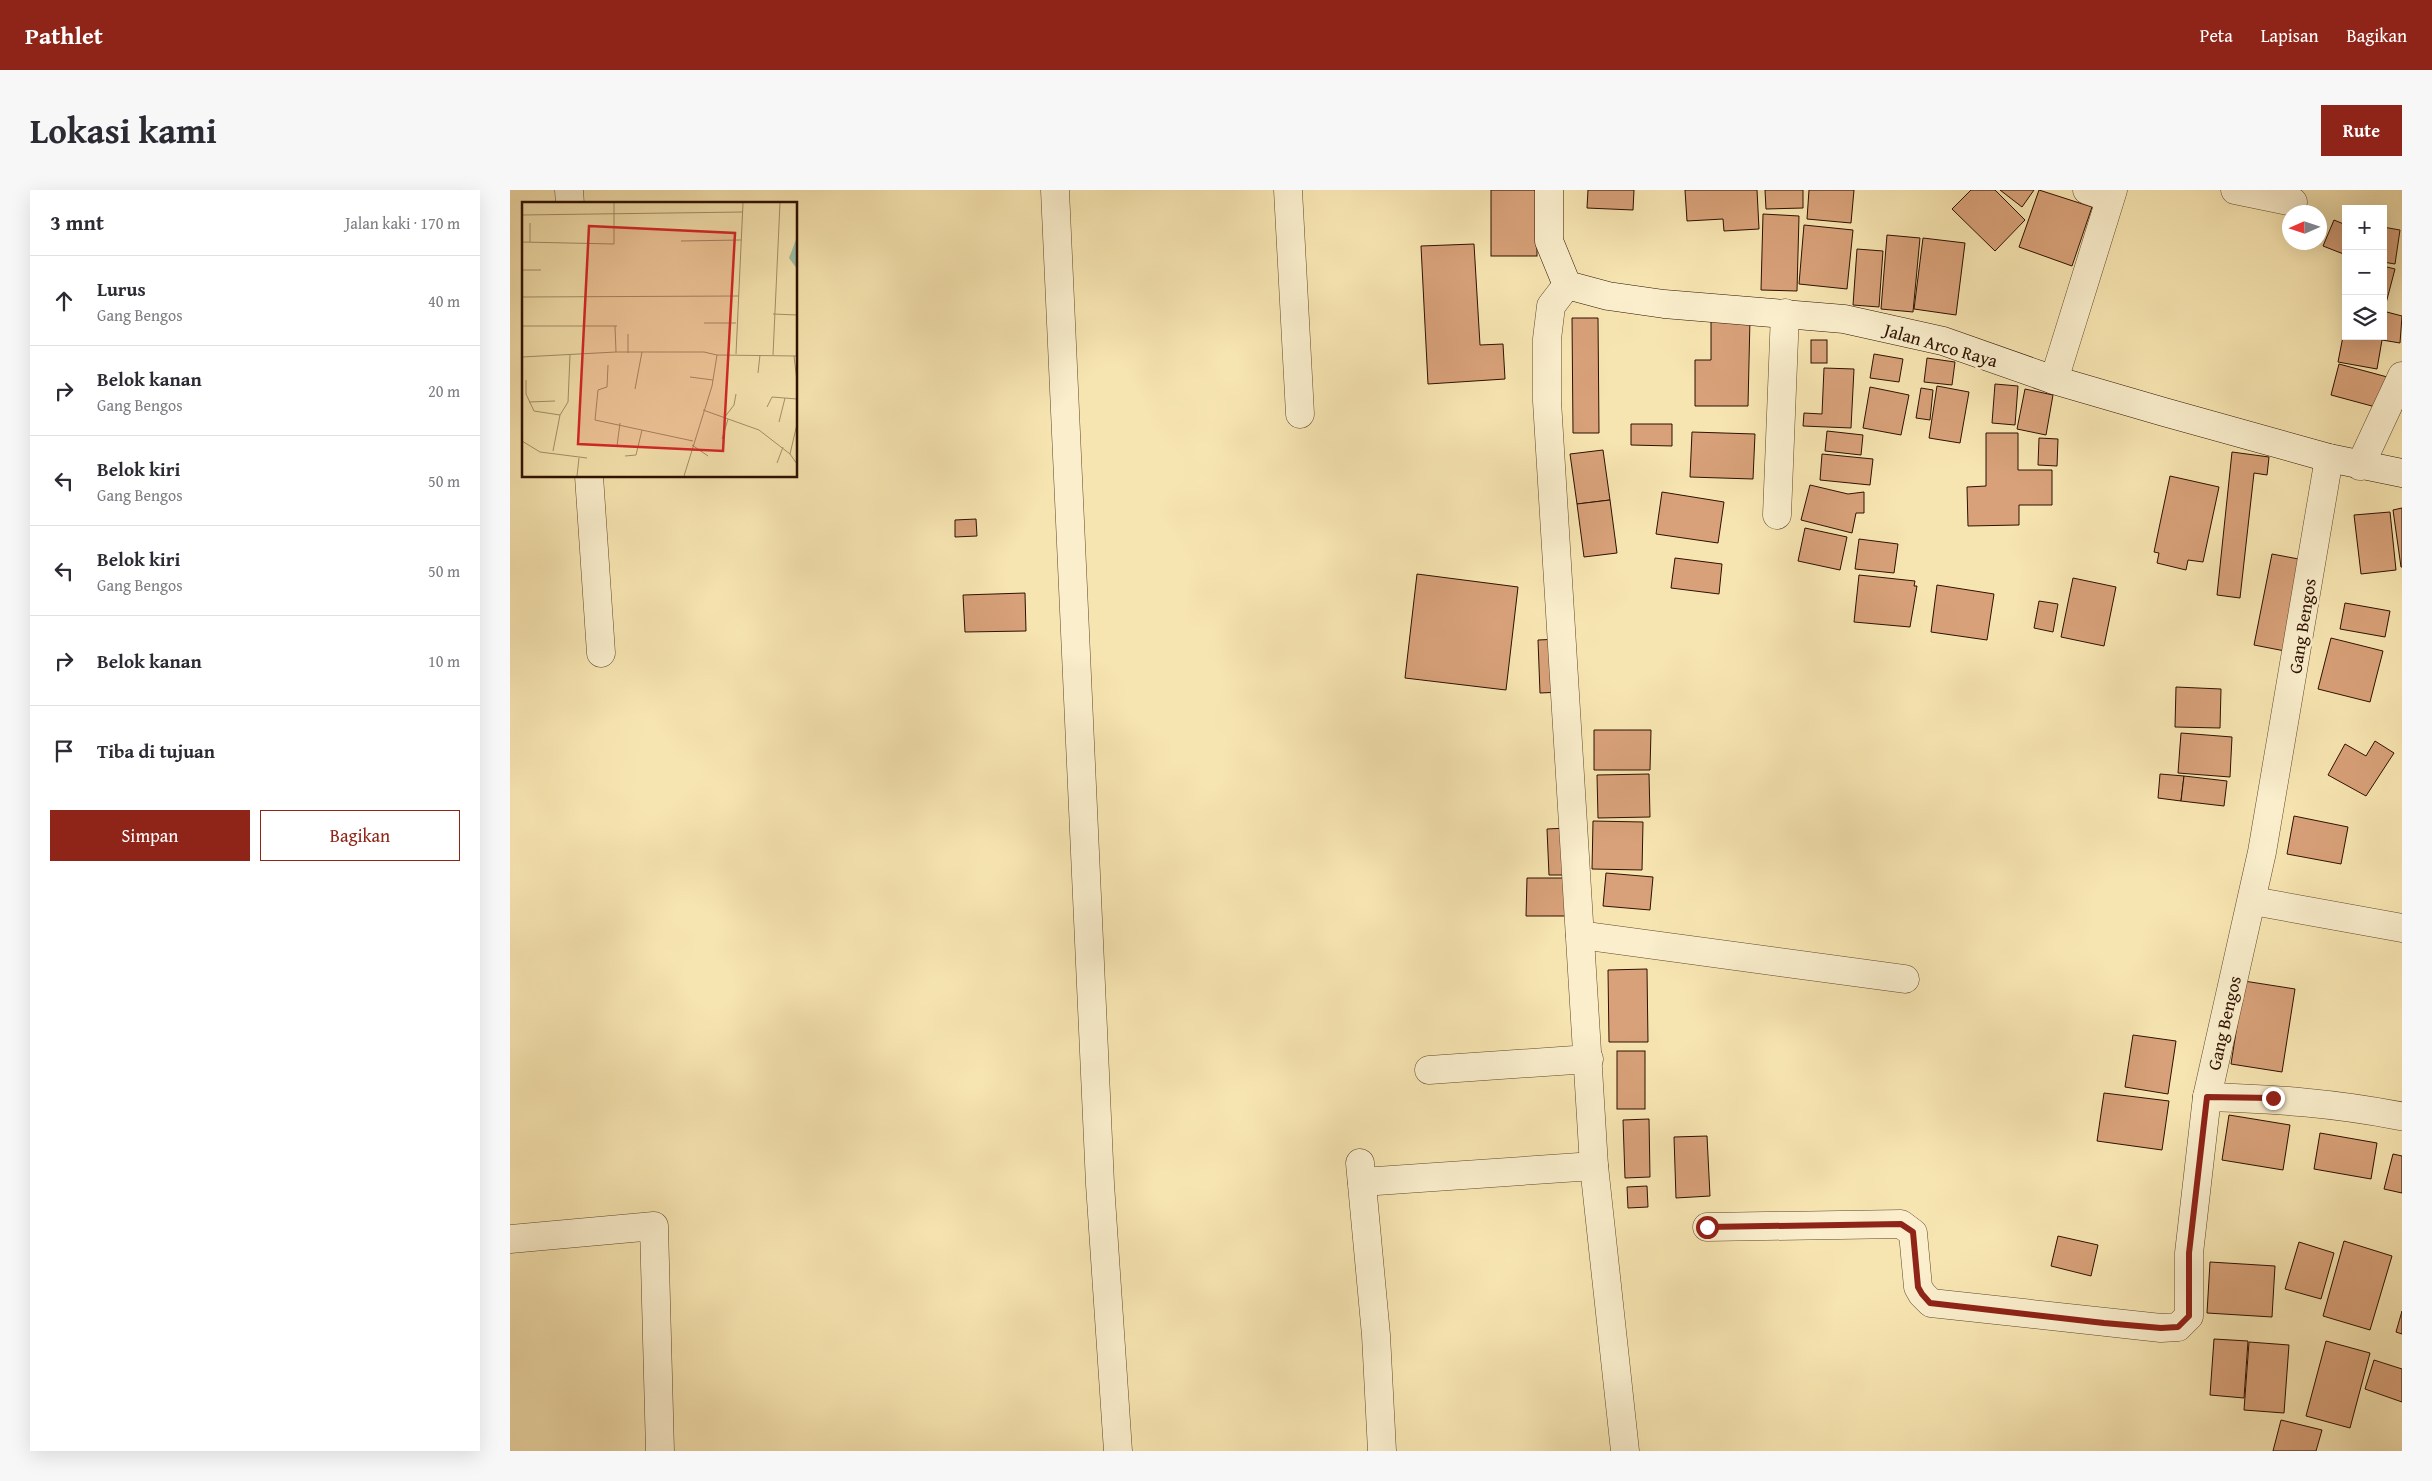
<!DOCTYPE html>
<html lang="id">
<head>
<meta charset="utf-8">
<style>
	:root { --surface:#fff; --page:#f7f7f7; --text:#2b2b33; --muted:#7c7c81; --line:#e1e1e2; --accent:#8f2418 }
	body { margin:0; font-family:"Gentium Book Plus",serif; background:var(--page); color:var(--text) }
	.controls { position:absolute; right:15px; top:15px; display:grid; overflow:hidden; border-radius:0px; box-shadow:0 5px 20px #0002 }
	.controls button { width:45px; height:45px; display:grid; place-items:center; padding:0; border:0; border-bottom:1px solid var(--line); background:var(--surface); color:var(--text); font:25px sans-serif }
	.compass { position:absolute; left:1772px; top:15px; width:45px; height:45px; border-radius:50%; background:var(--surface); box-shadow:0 5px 20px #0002; rotate:267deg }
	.stop { position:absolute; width:15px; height:15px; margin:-11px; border:4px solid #8f2418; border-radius:50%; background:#fff }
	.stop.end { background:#8f2418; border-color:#fff; box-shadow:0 1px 5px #0008 }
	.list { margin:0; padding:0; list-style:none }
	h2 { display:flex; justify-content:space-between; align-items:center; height:65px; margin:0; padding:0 20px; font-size:21px }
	h2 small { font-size:16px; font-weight:400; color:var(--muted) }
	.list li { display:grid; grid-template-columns:32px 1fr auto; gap:15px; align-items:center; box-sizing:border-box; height:90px; padding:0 20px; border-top:1px solid var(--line) }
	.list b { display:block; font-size:19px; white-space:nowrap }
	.list p { margin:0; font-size:16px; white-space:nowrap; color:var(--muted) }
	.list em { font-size:16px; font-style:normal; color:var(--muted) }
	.actions { display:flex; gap:10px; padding:15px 20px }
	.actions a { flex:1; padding:11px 0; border:1px solid var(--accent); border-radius:0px; text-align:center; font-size:18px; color:var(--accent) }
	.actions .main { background:var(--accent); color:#fff }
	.icon { flex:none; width:28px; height:28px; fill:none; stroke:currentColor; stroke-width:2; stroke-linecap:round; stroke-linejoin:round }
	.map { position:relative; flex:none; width:1892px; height:1261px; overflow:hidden; border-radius:0px }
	header { display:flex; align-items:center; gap:30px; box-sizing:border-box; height:70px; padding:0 25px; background:var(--accent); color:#fff }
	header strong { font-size:24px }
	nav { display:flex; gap:28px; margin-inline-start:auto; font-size:18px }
	.intro { display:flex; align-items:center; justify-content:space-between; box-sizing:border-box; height:120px; padding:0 30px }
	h1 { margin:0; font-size:35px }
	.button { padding:12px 22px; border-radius:0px; background:var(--accent); color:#fff; font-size:18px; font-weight:700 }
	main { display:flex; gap:30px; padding:0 30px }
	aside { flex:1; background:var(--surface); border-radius:0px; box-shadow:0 5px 20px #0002 }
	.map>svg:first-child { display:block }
	.building { fill:#d8a179; stroke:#2d1100 }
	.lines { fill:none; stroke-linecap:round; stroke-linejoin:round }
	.minor-casing { stroke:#60462c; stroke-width:29 }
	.secondary-casing { stroke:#2d1100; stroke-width:29 }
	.minor { stroke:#faeecc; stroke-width:28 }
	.secondary { stroke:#faeecc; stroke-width:28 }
	.route { stroke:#8f2418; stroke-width:6 }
	.labels { text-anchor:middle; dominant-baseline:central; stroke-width:5; stroke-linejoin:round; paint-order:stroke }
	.street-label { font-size:18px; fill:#2d1100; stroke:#faeecc }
	.inset-road { fill:none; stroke:#a6906a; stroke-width:1 }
	.view { fill:#d62828; fill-opacity:0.15; stroke:#d62828; stroke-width:2.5 }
	.inset-edge { fill:none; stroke:#2d1100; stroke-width:2.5 }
</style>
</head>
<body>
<header>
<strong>Pathlet</strong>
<nav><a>Peta</a><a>Lapisan</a><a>Bagikan</a></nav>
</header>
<div class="intro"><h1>Lokasi kami</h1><a class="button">Rute</a></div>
<main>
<aside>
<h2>3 mnt<small>Jalan kaki · 170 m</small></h2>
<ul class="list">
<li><svg class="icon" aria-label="ahead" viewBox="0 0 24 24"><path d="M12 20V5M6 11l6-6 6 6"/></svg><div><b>Lurus</b><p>Gang Bengos</p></div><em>40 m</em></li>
<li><svg class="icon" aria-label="right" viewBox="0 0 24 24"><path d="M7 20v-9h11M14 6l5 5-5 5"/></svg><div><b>Belok kanan</b><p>Gang Bengos</p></div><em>20 m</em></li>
<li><svg class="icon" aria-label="left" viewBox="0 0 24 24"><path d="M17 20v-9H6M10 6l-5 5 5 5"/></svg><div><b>Belok kiri</b><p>Gang Bengos</p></div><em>50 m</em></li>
<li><svg class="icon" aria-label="left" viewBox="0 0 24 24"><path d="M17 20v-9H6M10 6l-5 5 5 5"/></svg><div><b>Belok kiri</b><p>Gang Bengos</p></div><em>50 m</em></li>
<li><svg class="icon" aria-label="right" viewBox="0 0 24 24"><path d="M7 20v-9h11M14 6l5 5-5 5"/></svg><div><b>Belok kanan</b></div><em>10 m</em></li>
<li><svg class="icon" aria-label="arrive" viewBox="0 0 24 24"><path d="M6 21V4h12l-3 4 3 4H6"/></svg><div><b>Tiba di tujuan</b></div></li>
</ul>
<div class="actions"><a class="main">Simpan</a><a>Bagikan</a></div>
</aside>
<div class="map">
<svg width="1892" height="1261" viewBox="0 0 1892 1261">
	<rect width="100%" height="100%" fill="#f7e5b1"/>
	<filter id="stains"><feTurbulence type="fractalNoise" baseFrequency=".004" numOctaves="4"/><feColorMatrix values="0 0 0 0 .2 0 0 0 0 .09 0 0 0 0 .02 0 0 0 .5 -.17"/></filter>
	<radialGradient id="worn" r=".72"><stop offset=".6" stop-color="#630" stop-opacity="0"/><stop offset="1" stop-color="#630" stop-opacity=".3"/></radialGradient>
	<g class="building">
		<rect x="981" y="0" width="46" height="66"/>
		<polygon points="1078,0 1124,0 1123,20 1077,18"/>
		<polygon points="1175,0 1247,0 1249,39 1214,41 1213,29 1177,31"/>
		<polygon points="1255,0 1293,0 1293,18 1256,19"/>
		<polygon points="1299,0 1344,0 1341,33 1297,29"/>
		<polygon points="1461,0 1485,0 1515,30 1485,61 1442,19"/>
		<polygon points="1490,0 1524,0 1512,17"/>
		<polygon points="1529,0 1582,17 1562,76 1509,57"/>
		<polygon points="1253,24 1289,26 1287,101 1251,100"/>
		<polygon points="1824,30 1836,35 1836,65 1813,56"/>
		<polygon points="1294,35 1343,40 1337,99 1289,94"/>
		<polygon points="1873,37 1890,40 1885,74 1873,72"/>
		<polygon points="1377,45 1410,48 1403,122 1371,119"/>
		<polygon points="1413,48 1455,53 1446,125 1404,119"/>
		<polygon points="964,54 970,155 993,154 995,189 918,194 911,56"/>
		<polygon points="1347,59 1373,61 1369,117 1343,115"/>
		<polygon points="1873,76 1885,79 1875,117 1873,117"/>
		<polygon points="1873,121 1892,126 1890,153 1872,150 1867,179 1828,172 1836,131 1836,146 1873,146"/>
		<polygon points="1201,127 1240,128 1238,216 1185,216 1185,170 1201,170"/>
		<polygon points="1062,128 1088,128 1089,243 1063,243"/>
		<rect x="1301" y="150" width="16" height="23"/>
		<polygon points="1364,164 1393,169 1389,192 1360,188"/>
		<polygon points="1417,168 1445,172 1442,195 1414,192"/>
		<polygon points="1829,174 1881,188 1873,219 1821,205"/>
		<polygon points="1314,178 1344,179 1341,238 1293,236 1294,223 1312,224"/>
		<polygon points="1485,194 1508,196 1505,235 1482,233"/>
		<polygon points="1427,196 1459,202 1450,253 1419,248"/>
		<polygon points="1360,197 1399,205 1391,245 1353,238"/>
		<polygon points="1411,198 1423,200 1420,230 1406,228"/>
		<polygon points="1515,199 1543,205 1536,245 1507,239"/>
		<polygon points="1121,234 1162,234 1162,256 1121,255"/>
		<polygon points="1317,241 1353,245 1351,265 1315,261"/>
		<polygon points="1182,242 1245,244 1243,289 1180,287"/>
		<polygon points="1476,243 1508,243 1508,280 1542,280 1542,315 1509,315 1509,335 1458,336 1457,297 1476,296"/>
		<polygon points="1529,248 1548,249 1547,276 1528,275"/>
		<polygon points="1093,260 1100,310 1067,314 1060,264"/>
		<polygon points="1722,262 1759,267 1757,285 1744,283 1730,408 1707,405"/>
		<polygon points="1312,264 1363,269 1360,295 1310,290"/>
		<polygon points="1660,286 1709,297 1693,372 1678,370 1676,380 1647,373 1649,363 1644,362"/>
		<polygon points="1300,295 1338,304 1354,302 1354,323 1346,323 1342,343 1291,330"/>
		<polygon points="1152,302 1214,312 1208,353 1146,344"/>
		<polygon points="1100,310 1107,363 1074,367 1067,314"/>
		<polygon points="1892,318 1892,377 1891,377 1883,320"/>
		<polygon points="1880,322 1886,380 1851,384 1844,325"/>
		<polygon points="466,329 467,346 445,347 445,330"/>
		<polygon points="1295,338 1337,347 1330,380 1288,371"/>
		<polygon points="1349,349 1388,354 1384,383 1345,379"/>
		<polygon points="1762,364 1799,371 1780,462 1744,455"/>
		<polygon points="1165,368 1212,374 1209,404 1161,398"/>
		<polygon points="907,384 1008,397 996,500 895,488"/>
		<polygon points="1349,385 1405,391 1404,396 1407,396 1400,437 1344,432"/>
		<polygon points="1563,388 1606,397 1594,456 1551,447"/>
		<polygon points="1427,395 1484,404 1477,450 1421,442"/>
		<polygon points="515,403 516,441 455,442 453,405"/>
		<polygon points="1529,411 1548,414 1543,442 1524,438"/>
		<polygon points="1835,413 1880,421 1875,447 1830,439"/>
		<polygon points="1821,448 1873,461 1860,512 1808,499"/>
		<polygon points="1051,449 1052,502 1030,503 1028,450"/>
		<polygon points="1666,497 1711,499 1710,538 1665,537"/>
		<polygon points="1084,540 1141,540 1140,580 1084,580"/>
		<polygon points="1671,543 1722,547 1720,587 1668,583"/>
		<polygon points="1865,551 1884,563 1856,606 1818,585 1835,554 1856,566"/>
		<polygon points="1139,584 1140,627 1088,628 1087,585"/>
		<polygon points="1650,584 1674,586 1671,611 1648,608"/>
		<polygon points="1674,586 1717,591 1714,616 1671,611"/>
		<polygon points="1784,626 1838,637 1831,674 1777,664"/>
		<polygon points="1083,631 1133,632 1132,680 1082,679"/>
		<polygon points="1057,638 1059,685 1039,685 1037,639"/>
		<polygon points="1096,683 1143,687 1140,720 1093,716"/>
		<polygon points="1017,688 1066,688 1066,726 1016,726"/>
		<polygon points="1137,779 1138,852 1099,852 1098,780"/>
		<polygon points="1734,791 1785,799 1772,882 1721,874"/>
		<polygon points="1623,845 1666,851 1658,904 1615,897"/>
		<rect x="1107" y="861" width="28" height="58"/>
		<polygon points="1594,903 1659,911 1652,960 1587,951"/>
		<polygon points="1719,925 1780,935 1773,980 1712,970"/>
		<polygon points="1139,929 1140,987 1115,988 1113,930"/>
		<polygon points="1810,943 1867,953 1861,989 1804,979"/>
		<polygon points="1197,946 1200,1006 1166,1008 1164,947"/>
		<polygon points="1883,964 1892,966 1892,1003 1874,999"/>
		<polygon points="1137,996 1138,1017 1118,1018 1117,997"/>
		<polygon points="1548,1046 1588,1055 1581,1086 1541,1076"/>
		<polygon points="1834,1051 1882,1066 1860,1140 1813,1126"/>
		<polygon points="1789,1052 1824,1063 1811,1109 1775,1099"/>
		<polygon points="1700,1072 1765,1076 1762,1127 1697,1123"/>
		<polygon points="1892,1121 1892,1144 1886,1142"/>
		<polygon points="1704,1149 1738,1151 1734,1208 1700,1205"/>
		<polygon points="1816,1151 1860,1163 1840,1238 1796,1226"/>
		<polygon points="1739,1152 1779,1155 1774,1223 1734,1220"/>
		<polygon points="1864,1170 1892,1179 1892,1212 1855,1199"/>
		<polygon points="1771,1230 1812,1240 1806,1261 1763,1261"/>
	</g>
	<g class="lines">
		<g class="minor-casing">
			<g id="minor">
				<polyline points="59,0 60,14"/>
				<polyline points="545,0 590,994 608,1261"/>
				<polyline points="778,0 790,224"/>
				<polyline points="1577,0 1600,8"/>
				<polyline points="1725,0 1783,12"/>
				<polyline points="1057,95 1041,116 1037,149 1037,211 1084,976 1115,1261"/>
				<polyline points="1544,190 1603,0"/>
				<polyline points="1850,276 1892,186"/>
				<polyline points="79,286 91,463"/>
				<polyline points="1267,325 1275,123"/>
				<polyline points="1743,711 1892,738"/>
				<polyline points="1070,745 1395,789"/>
				<polyline points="919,880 1079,869"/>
				<path d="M1697,907c68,2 126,6 193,19"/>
				<polyline points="850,973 866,1145 872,1261"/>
				<polyline points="852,992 1084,976"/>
				<polyline points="1197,1037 1391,1034 1403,1043 1408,1097 1412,1104 1421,1113 1651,1138 1668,1137 1679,1126 1679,1063 1697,907 1752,662 1819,268"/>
				<polyline points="0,1049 144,1036 150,1261"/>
			</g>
		</g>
		<g class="secondary-casing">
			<polyline id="secondary" points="1039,0 1039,51 1057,95 1098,106 1154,114 1334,129 1433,151 1544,190 1654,222 1819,268 1892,283"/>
		</g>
		<use href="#minor" class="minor"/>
		<use href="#secondary" class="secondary"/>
	</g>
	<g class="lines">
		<polyline class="route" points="1197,1037 1391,1034 1403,1042 1408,1097 1412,1104 1420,1113 1594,1133 1651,1138 1668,1137 1679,1126 1679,1063 1697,907 1763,908"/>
	</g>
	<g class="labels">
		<g class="street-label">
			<text transform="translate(1431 155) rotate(16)">Jalan Arco Raya</text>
			<text transform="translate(1792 436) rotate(-81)">Gang Bengos</text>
			<text transform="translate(1714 833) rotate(-77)">Gang Bengos</text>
		</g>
	</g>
	<g transform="translate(12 12)">
		<rect width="275" height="275" fill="#f7e5b1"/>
		<path d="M275,35v32l-8,-11z" fill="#9ebfa8"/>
		<path class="inset-road" d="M0,13l221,-3M8,21v19M159,39l60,-1M0,40l92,2v-41M0,68h19M0,95l217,-1M251,112l24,1M182,121h32M0,124h95M93,124l1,26M106,132v19M214,152l7,-151M251,153l7,-152M272,154l3,25M0,155l94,-5h88l13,3M86,163l-1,22 -9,3 -3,30 98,21M236,171l2,-18M168,175l23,3M4,178v14l8,17 26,4 8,-13 2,-47M113,187l7,-37M7,200l26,-1M245,205l5,-10 25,2M181,208l56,20 31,24M202,216l10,-13 2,-11M257,220l6,-24M275,222l-7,30 7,10M200,237l6,-20M0,239l18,11 47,6M170,243l16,11M95,244l3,-23M31,249l7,-36M103,254l11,-1 6,-25M255,261l6,-16M55,274l2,-18M162,274l28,-90 5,-31 80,1"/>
		<path class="view" d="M67,24l146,7 -12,218 -145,-7z"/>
		<rect width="275" height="275" class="inset-edge"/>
	</g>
	<rect width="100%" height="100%" filter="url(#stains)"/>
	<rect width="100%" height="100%" fill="url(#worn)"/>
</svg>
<div class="controls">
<button>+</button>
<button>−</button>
<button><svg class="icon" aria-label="layers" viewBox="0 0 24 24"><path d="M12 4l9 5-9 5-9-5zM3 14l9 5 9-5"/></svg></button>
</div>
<svg class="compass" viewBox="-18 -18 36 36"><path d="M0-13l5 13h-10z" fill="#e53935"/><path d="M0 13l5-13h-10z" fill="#7c7c81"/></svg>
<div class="stop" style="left:1197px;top:1037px"></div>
<div class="stop end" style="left:1763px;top:908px"></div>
</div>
</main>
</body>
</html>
